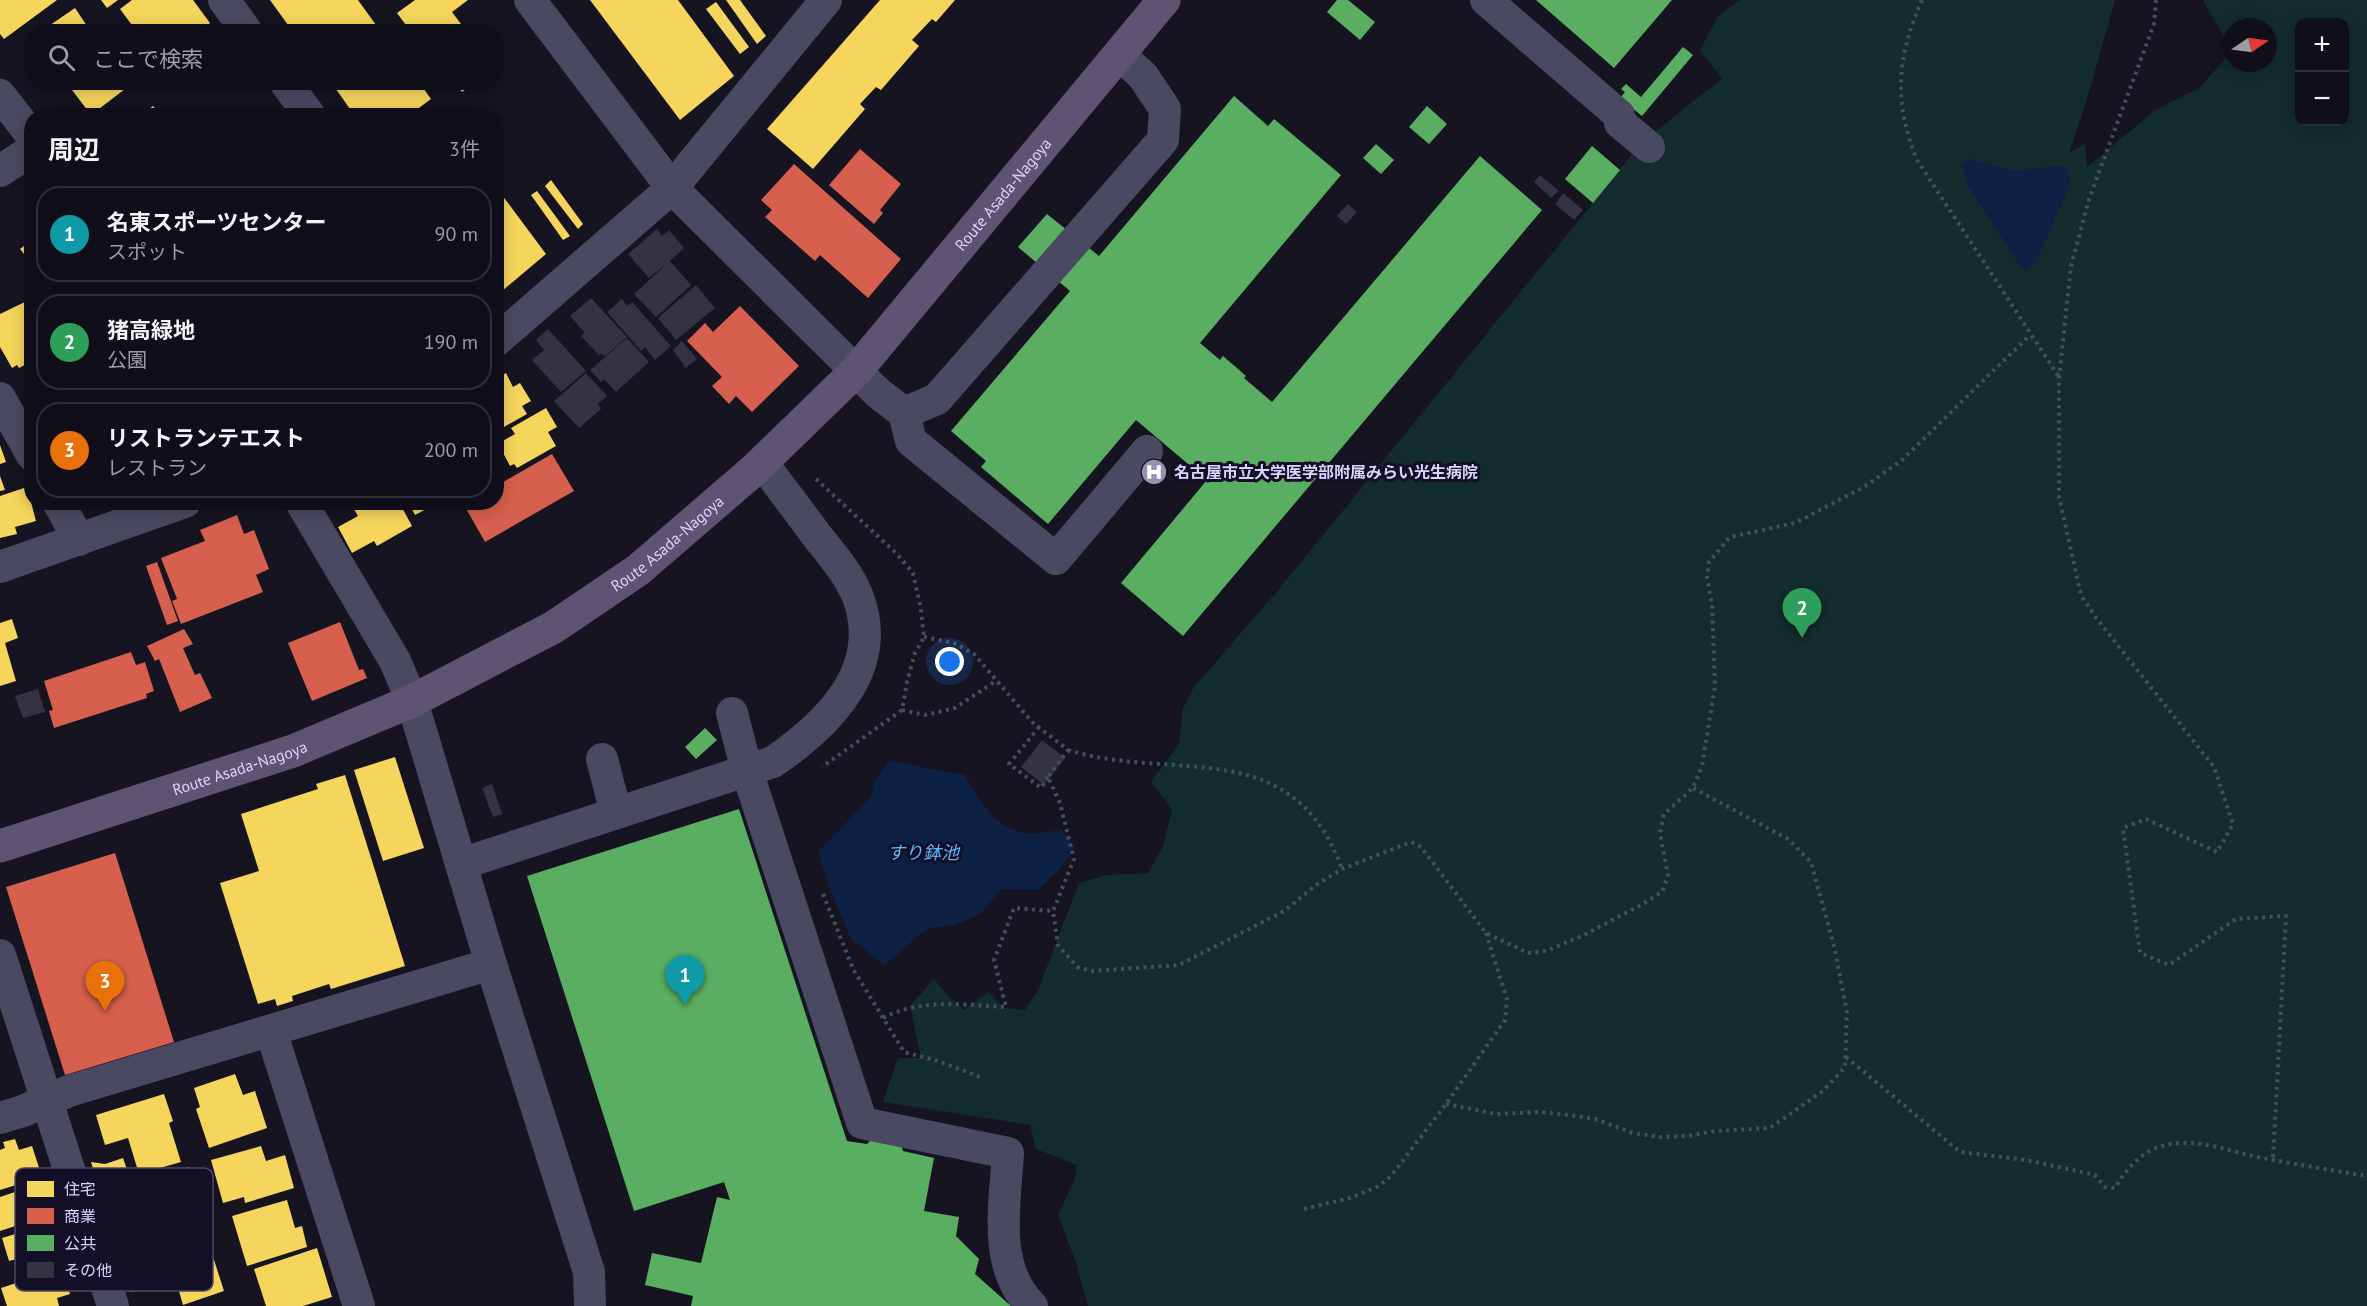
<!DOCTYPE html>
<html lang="ja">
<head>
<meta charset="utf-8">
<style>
	:root { --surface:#100f19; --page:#1e1d26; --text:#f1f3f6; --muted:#9c9ca2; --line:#302f38; --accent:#7c3aed }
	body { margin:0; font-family:"PT Sans","Noto Sans JP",sans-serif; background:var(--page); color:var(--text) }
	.controls { position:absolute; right:18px; top:18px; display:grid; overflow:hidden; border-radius:12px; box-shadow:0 3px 15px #0003 }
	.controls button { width:54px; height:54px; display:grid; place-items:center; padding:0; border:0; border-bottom:2px solid var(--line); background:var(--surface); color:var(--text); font:30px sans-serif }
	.compass { position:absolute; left:2223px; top:18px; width:54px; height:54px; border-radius:50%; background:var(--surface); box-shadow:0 3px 15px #0003; rotate:77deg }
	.you { position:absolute; left:950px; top:662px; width:21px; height:21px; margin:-15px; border:4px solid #fff; border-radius:50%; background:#1a73e8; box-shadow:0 0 0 9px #1a73e833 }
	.badge { display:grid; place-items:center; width:39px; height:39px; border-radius:50%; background:var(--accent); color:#fff; font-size:20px; font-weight:700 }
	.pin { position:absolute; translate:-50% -50px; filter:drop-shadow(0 2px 3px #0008) }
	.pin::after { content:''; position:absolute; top:32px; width:21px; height:18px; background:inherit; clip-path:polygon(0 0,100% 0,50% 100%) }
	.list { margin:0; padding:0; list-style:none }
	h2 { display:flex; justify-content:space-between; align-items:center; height:78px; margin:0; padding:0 24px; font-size:26px }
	h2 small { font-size:20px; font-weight:400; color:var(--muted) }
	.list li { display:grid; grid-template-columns:39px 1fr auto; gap:18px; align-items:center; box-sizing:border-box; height:96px; margin:0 12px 12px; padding:0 12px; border:2px solid var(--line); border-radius:24px }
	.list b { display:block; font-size:22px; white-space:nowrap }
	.list p { margin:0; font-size:20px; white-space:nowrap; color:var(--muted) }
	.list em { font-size:20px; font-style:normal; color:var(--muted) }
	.icon { flex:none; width:33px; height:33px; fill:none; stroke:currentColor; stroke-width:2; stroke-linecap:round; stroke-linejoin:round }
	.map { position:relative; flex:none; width:2367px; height:1306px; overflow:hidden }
	.search { position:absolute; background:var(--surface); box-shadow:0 3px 15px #0003; left:24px; top:24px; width:480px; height:66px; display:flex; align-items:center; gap:15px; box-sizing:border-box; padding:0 21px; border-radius:24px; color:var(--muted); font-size:22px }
	.panel { position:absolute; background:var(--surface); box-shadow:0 3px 15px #0003; left:24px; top:108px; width:480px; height:402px; border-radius:24px }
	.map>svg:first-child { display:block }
	.green { fill:#132c2d; fill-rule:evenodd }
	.water { fill:#0d2144 }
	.homes { fill:#f6d55c }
	.shops { fill:#d6604d }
	.public { fill:#5aae61 }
	.building { fill:#343243 }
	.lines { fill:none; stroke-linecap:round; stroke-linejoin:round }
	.path { stroke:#44505f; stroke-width:4; stroke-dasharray:3 4.5; stroke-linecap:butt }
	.minor { stroke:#4a4962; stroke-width:32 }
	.major { stroke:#5e5373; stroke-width:33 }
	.labels { text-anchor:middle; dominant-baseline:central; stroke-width:6; stroke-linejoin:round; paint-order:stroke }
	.street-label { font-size:16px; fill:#d9d4ff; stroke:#130f26 }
	.poi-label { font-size:16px; font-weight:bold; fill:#d9d4ff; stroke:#130f26; text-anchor:start }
	.water-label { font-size:18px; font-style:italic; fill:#62b6ff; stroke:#130f26 }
	.key { fill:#130f26; stroke:#4e4a67; stroke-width:1.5 }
	.key-label { font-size:16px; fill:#d9d4ff }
</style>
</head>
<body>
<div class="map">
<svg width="2367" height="1306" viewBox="0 0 2367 1306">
	<rect width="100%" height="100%" fill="#161421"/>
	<path class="green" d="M1741,0h374l-28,99 -18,54 16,-9 2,23 67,-56 45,-23 33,-37 -29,-51h164v1306h-1279l-13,-46 -17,-45 17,-37 2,-13 -41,-16 -6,-24 -147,-23 15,-44h23l-11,-52 24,-27 17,20 13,11 25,-18 15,16 21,2 13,-20 41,-107 28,-8 41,-2 15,-27 9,-36 -21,-28 28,-38 4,-36 11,-21 86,-99 364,-448 78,-61 -22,-29 18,-34zM2300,22h44v100h-44zM2232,27h36v36h-36z"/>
	<g class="water">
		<polygon points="1970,159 2013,171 2064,165 2071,182 2035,264 2023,270 1967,184 1962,164"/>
		<path d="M889,761l76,14c14,24 28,52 59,58 11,2 26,-2 38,-3l13,17 -13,20 -24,23 -37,-1 -20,25 -26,11 -29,4 -41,36 -34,-26 -21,-50 -12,-37 53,-55 4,-17z"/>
	</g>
	<g class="homes">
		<polygon points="0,0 57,0 4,39 0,34"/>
		<polygon points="101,0 118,0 107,8"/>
		<polygon points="132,0 193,0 210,23 199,32 137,32 120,9"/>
		<polygon points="270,0 358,0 381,32 293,32"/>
		<polygon points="415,0 468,0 452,12 464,28 458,32 411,32 397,13"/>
		<polygon points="590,0 678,0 734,76 680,120"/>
		<polygon points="726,0 740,0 766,36 757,44"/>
		<polygon points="880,0 955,0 936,22 932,19 912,40 919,46 881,90 876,87 860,104 865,109 813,169 767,129"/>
		<polygon points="716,2 749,47 740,54 706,9"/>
		<polygon points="75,8 91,32 40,32"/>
		<polygon points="66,82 120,82 125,89 91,115"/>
		<polygon points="331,82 419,82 431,99 408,116 355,116"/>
		<polygon points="455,82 476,82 462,92"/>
		<polygon points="153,106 161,116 145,116 144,113"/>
		<polygon points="437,108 443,116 427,116"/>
		<polygon points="551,180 583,224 578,229 545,186"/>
		<polygon points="496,187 546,254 496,296"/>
		<polygon points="537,191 570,236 563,240 531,195"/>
		<polygon points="32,240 32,264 20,249"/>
		<polygon points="29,300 32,306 30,311 32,315 32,361 19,368 17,365 12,368 0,347 0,314"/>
		<polygon points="506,373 513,387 520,383 531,401 522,406 527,414 504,427 496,415 496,379"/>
		<polygon points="546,408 557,427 548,432 556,446 517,468 514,464 510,466 500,447 503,445 501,442 515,434 511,428"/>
		<polygon points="0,445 6,462 0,464"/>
		<polygon points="0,476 5,490 0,491"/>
		<polygon points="27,487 36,521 15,527 17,534 0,538 0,496"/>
		<polygon points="350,502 399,502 412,526 377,546 374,541 352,553 338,527 358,516"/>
		<polygon points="408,502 428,502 430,507 415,515"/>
		<polygon points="12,619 18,638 5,643 16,681 0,686 0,623"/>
		<polygon points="395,757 424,848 383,861 354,770"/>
		<polygon points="345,775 405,966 331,989 329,984 292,996 293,1001 277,1006 275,999 258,1004 220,883 259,871 241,814 318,789 316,784"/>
		<polygon points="235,1074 243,1095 255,1091 267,1128 209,1148 196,1109 200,1107 194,1088"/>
		<polygon points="164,1094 173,1121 169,1123 181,1162 139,1174 128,1138 105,1145 96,1115"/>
		<polygon points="15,1139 19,1150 32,1146 42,1177 0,1190 0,1150 5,1148 3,1142"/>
		<polygon points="261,1146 266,1161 285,1155 294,1188 245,1203 244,1197 223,1203 211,1160"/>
		<polygon points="123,1158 130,1178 99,1188 91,1162 105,1164"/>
		<polygon points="189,1167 202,1210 198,1212 203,1228 150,1244 141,1216 133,1218 125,1190 151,1182 154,1193 162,1190 158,1177"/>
		<polygon points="27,1188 37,1219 0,1231 0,1197"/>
		<polygon points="287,1200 295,1228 302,1226 307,1247 247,1266 232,1216"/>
		<polygon points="42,1226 45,1234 54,1230 58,1242 61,1241 67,1261 27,1273 21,1258 9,1261 2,1238"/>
		<polygon points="206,1235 224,1291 183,1305 175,1277 130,1292 120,1260 152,1249 156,1262 168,1258 165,1248"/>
		<polygon points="317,1248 332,1297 303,1306 266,1306 254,1269"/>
		<polygon points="62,1268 70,1294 57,1298 59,1306 7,1306 1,1288"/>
	</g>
	<g class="shops">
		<polygon points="860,149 901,184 880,210 883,213 874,224 829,185"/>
		<polygon points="794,164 901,259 868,298 820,255 815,261 765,217 772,210 761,200"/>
		<polygon points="740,306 799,366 752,412 736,396 729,404 712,386 722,377 687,341 705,323 713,332"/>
		<polygon points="552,454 574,491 485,542 464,505 469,502 496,502 496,486"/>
		<polygon points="237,515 244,534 254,530 269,569 256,575 263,592 181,624 172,601 177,599 161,558 205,541 200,530"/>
		<polygon points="157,562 178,621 167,625 146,566"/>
		<polygon points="340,622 359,670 363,669 367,678 312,701 288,643"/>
		<polygon points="184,629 193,644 183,648 195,675 200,673 212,698 180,712 159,659 155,661 147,646"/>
		<polygon points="131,652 136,665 145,662 154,691 146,694 147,698 54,728 49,711 53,710 44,681"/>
		<polygon points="115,853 174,1042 65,1075 6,887"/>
	</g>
	<g class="public">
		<polygon points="1337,0 1348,0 1375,22 1360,40 1327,12"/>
		<polygon points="1536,0 1672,0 1614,68"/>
		<polygon points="1683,47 1693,55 1642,116 1620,98 1625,92 1621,89 1626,84 1641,97"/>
		<polygon points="1234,96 1268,126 1274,119 1341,175 1200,343 1220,360 1223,356 1246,376 1244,378 1272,402 1480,156 1542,210 1183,636 1121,583 1207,480 1136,420 1048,524 981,467 986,461 951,431 1070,291 1018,247 1047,214 1099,256"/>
		<polygon points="1427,106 1447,124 1429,144 1409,127"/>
		<polygon points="1376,144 1394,160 1381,174 1363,158"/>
		<polygon points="1592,146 1620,170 1593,203 1565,179"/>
		<polygon points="705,728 717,740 696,759 685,747"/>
		<polygon points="739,809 847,1141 867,1144 871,1140 900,1142 903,1151 934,1158 924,1211 959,1217 956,1236 979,1259 975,1274 1011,1306 691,1306 693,1296 645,1285 652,1253 701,1263 717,1197 730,1200 724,1182 634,1211 527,876"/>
	</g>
	<g class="building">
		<polygon points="1540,175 1559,191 1551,198 1534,182"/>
		<polygon points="1563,193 1583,210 1574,220 1555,204"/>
		<polygon points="1348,204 1357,212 1346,224 1337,216"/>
		<polygon points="657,229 662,236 669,230 684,248 670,261 691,285 656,317 634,294 668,263 649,278 628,254"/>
		<polygon points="696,285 715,308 676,340 658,318"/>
		<polygon points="591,298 627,337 605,356 601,353 599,355 581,336 585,333 570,316"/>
		<polygon points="622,299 627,306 632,302 671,346 655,360 645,347 641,351 607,312"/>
		<polygon points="548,329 586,371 561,392 532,360 544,350 536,340"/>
		<polygon points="627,338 649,362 616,392 604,379 601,382 590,370"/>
		<polygon points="682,341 697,359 686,368 673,350"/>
		<polygon points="586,373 607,396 598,404 601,409 579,428 554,401"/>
		<polygon points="38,689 45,712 23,718 15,696"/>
		<polygon points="1042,740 1065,758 1044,785 1021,767"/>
		<polygon points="492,784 502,814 493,817 482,788"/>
	</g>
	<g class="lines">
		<g class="path">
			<path d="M1922,0c-25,57 -29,101 -5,160l142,217"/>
			<polyline points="2156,0 2154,24 2089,199 2071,266 2059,378 2059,497 2081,595 2097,619 2214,767 2233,824 2217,852 2146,819 2123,828 2140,953 2169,965 2236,919 2286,916 2273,1160"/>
			<polyline points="816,479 897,554 913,573 921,609 924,637 915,653 907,682 902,710 822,767"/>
			<polyline points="924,637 954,643 974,654 1032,722 1068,750 1048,777 1060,803 1074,859 1053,911 1058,945 1077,967 1093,971 1179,965 1284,911 1316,885 1342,869 1411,842 1421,847 1486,933 1528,953 1546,951 1582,936 1641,905 1662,892 1668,876 1660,833 1664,814 1693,788 1702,766 1715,686 1712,604 1707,578 1709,562 1730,537 1795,523 1864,487 1902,460 2030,335"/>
			<polyline points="902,710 925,715 955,708 997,680"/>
			<polyline points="1039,727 1009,764 1041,788 1048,777"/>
			<path d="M1068,750c106,33 224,-18 274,119"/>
			<polyline points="823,894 853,969 904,1052 938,1061 983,1078"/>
			<path d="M883,1018c38,-20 81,-13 123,-11l-12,-47 20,-52 39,3"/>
			<path d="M1846,1057l114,95 66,8 51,11 18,4 10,12 10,1c11,-18 25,-36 47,-42 32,-9 64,4 95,11 37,7 74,13 110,19"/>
			<polyline points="1446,1104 1496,1114 1539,1112 1569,1115 1595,1119 1633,1133 1659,1137 1688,1136 1715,1131 1770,1128 1823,1091 1845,1067 1847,1013 1835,950 1811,862 1788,839 1693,788"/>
			<polyline points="1304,1209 1350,1198 1379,1186 1391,1176 1446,1104 1505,1020 1507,1000 1486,933"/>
		</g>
		<g class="minor">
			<polyline points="224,0 247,32"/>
			<polyline points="530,0 672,188 877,392 904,413 937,399 1163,140 1165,109 1143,76 1119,54"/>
			<polyline points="1486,0 1619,115 1620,123 1649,147"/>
			<polyline points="285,82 310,116"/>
			<polyline points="0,95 32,136"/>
			<polyline points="0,171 32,150"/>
			<polyline points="496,341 672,188 826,0"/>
			<polyline points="0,398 32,455"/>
			<polyline points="904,413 911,441 1056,559 1147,451"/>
			<polyline points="58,502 79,540"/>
			<polyline points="301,502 395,661 412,701 491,964"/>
			<polyline points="0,567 185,502"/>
			<path d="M732,713l15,58 115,352 146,30c-3,50 -16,115 24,153"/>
			<polyline points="602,759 616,813"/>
			<path d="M461,864l312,-102c54,-37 112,-92 85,-165 -9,-23 -26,-42 -41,-61 -18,-25 -37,-49 -55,-74"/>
			<polyline points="0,955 113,1306"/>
			<polyline points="271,1031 359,1306"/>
			<polyline points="0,1118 23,1111 69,1091 491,964 589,1272 590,1306"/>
		</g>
		<path class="major" id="s1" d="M0,846l293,-95 119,-50 142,-74 84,-57 116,-100 102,-99 308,-371"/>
	</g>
	<defs>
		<g id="hospital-disc" transform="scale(1.35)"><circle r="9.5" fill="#9591b1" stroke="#130f26"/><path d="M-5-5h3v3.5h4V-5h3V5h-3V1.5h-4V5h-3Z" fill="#fff"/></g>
	</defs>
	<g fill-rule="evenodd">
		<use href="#hospital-disc" x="1154" y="472"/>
	</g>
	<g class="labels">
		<g class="street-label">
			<text stroke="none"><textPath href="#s1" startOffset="1224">Route Asada-Nagoya</textPath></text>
			<text stroke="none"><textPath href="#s1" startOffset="738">Route Asada-Nagoya</textPath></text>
			<text stroke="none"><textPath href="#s1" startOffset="252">Route Asada-Nagoya</textPath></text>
		</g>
		<g class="poi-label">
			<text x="1174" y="472">名古屋市立大学医学部附属みらい光生病院</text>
		</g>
		<g class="water-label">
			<text x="923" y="852">すり鉢池</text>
		</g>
	</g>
	<rect x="15" y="1168" width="198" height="123" rx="9" class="key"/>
	<rect x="27" y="1181" width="27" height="16" fill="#f6d55c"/>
	<rect x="27" y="1208" width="27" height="16" fill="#d6604d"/>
	<rect x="27" y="1235" width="27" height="16" fill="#5aae61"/>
	<rect x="27" y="1262" width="27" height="16" fill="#343243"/>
	<g class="key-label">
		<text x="64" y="1195">住宅</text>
		<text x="64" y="1222">商業</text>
		<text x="64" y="1249">公共</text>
		<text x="64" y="1276">その他</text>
	</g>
</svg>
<div class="controls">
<button>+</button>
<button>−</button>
</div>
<svg class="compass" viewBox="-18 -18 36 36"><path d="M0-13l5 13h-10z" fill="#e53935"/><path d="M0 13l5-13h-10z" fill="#9c9ca2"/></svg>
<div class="you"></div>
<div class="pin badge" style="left:685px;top:1005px;background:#0f9aa8">1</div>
<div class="pin badge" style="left:1802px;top:638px;background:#2e9e5b">2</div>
<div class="pin badge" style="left:105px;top:1011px;background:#e8710a">3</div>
<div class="search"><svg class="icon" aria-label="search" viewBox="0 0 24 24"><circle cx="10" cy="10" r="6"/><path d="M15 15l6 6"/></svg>ここで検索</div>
<section class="panel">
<h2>周辺<small>3件</small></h2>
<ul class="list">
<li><span class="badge" style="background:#0f9aa8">1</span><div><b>名東スポーツセンター</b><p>スポット</p></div><em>90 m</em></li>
<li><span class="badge" style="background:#2e9e5b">2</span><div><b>猪高緑地</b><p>公園</p></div><em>190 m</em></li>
<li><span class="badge" style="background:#e8710a">3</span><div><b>リストランテエスト</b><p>レストラン</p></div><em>200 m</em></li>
</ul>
</section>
</div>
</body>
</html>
